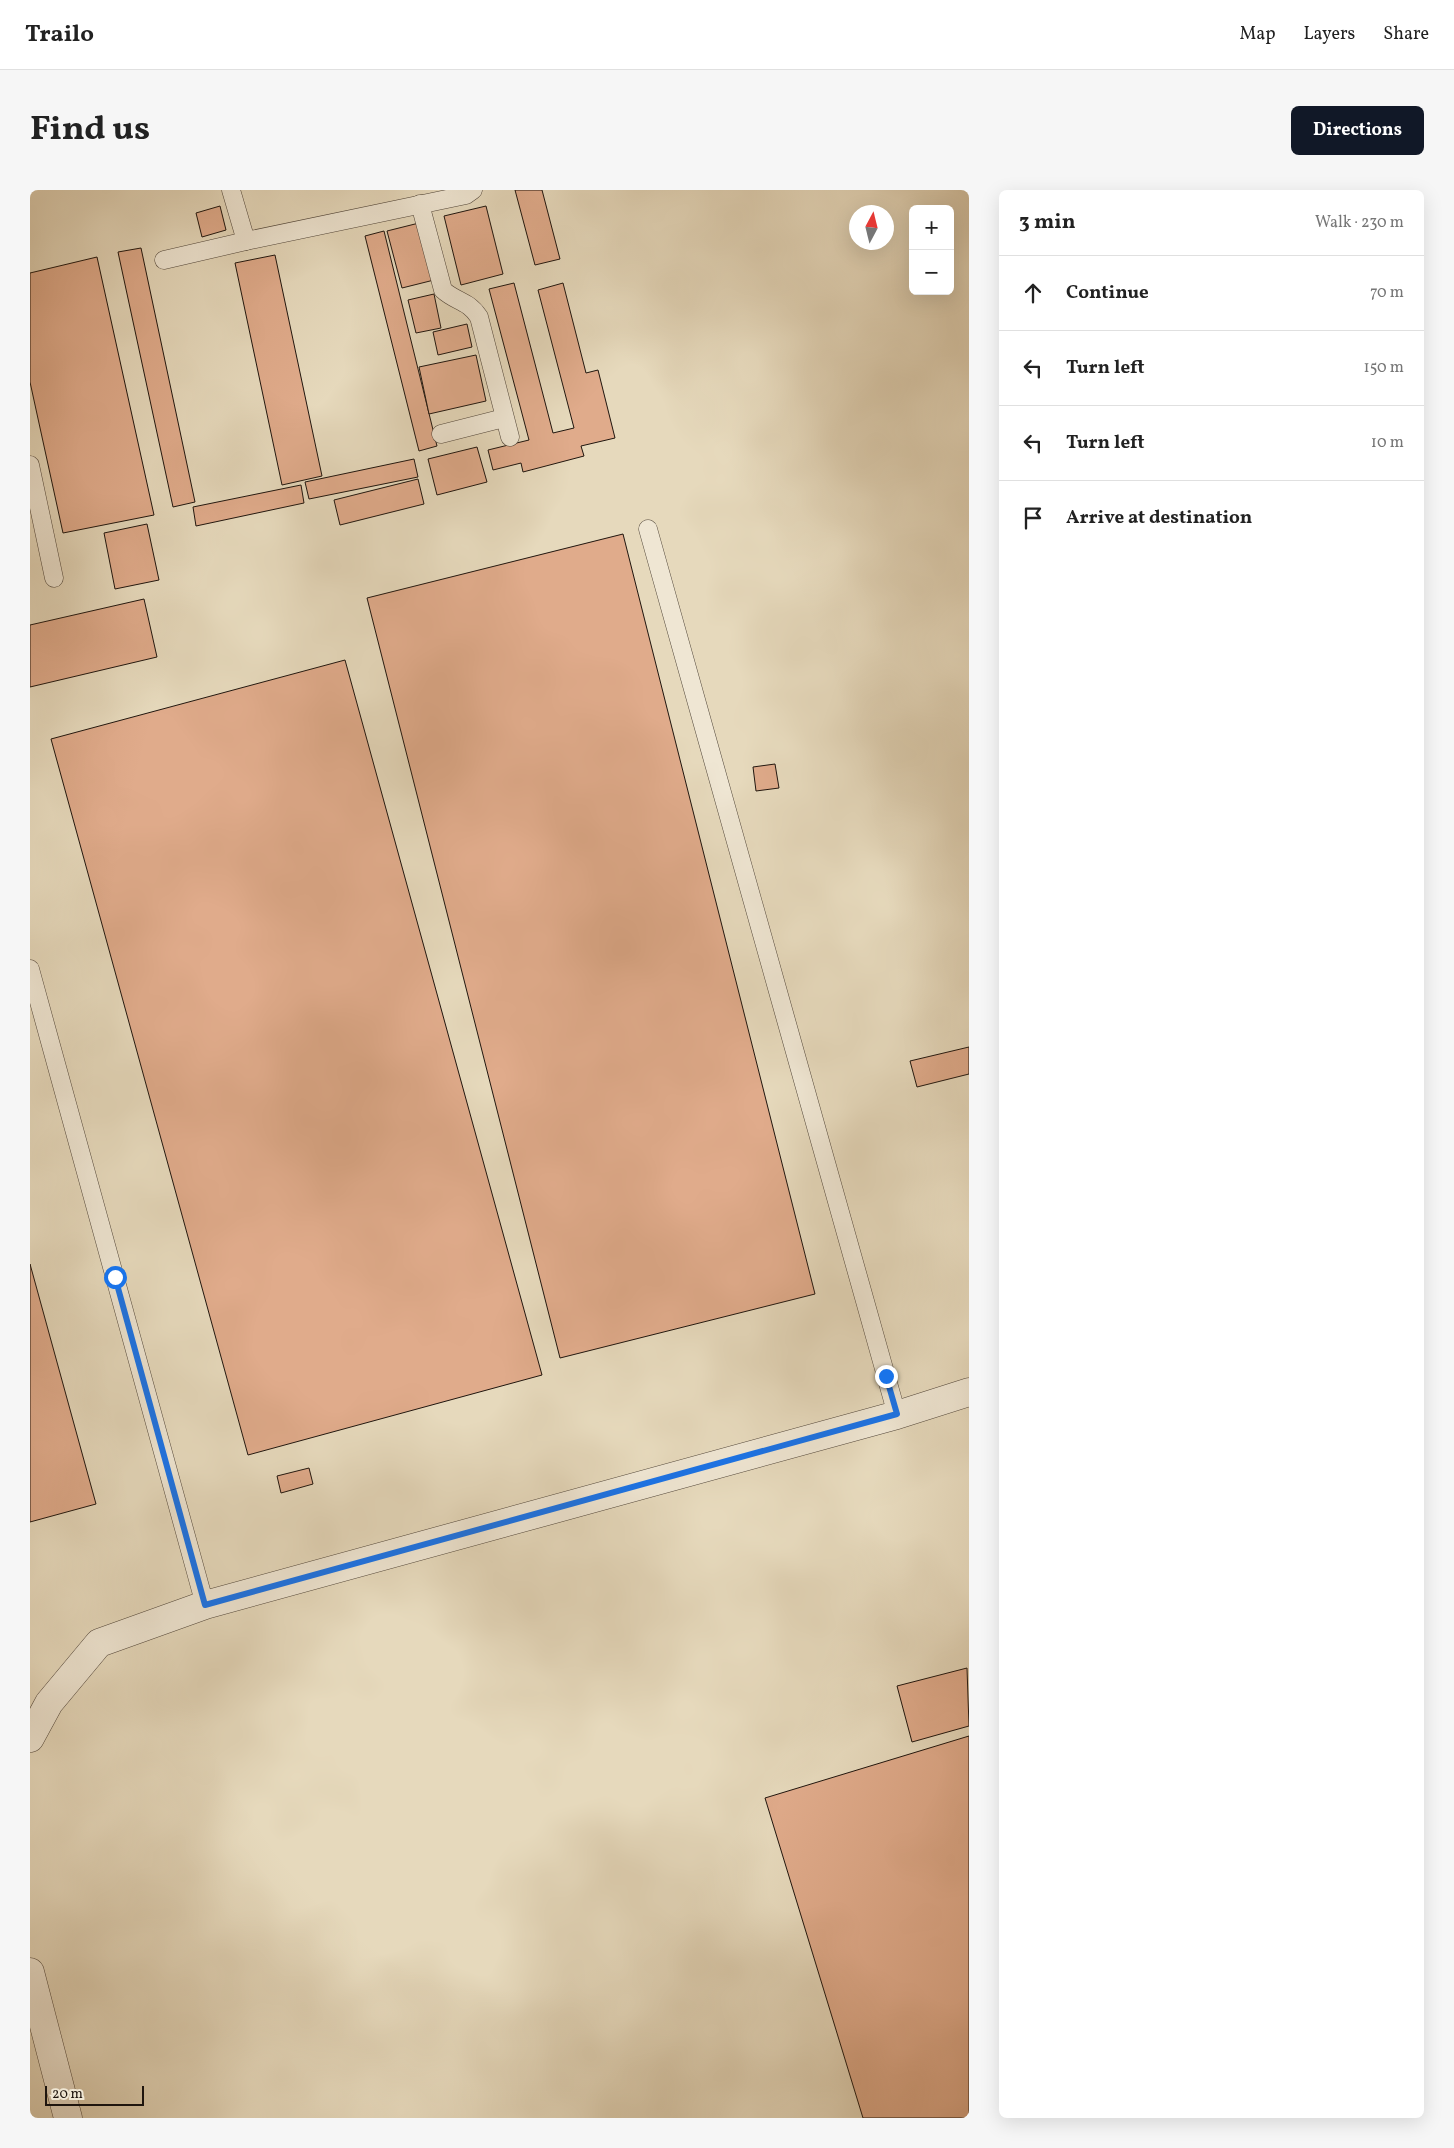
<!DOCTYPE html>
<html lang="en">
<head>
<meta charset="utf-8">
<style>
	:root { --surface:#fff; --page:#f6f6f6; --text:#222; --muted:#767676; --line:#e0e0e0; --accent:#111827 }
	body { margin:0; font-family:Vollkorn,serif; background:var(--page); color:var(--text) }
	.controls { position:absolute; right:15px; top:15px; display:grid; overflow:hidden; border-radius:8px; box-shadow:0 5px 20px #0002 }
	.controls button { width:45px; height:45px; display:grid; place-items:center; padding:0; border:0; border-bottom:1px solid var(--line); background:var(--surface); color:var(--text); font:25px sans-serif }
	.compass { position:absolute; left:819px; top:15px; width:45px; height:45px; border-radius:50%; background:var(--surface); box-shadow:0 5px 20px #0002; rotate:7deg }
	.scale { position:absolute; left:15px; bottom:12px; width:99px; box-sizing:border-box; padding-left:5px; border:2px solid #1f150e; border-top:0; font-size:14px; line-height:18px; white-space:nowrap; color:#1f150e; -webkit-text-stroke:4px #efe6d3; paint-order:stroke }
	.stop { position:absolute; width:15px; height:15px; margin:-11px; border:4px solid #1a73e8; border-radius:50%; background:#fff }
	.stop.end { background:#1a73e8; border-color:#fff; box-shadow:0 1px 5px #0008 }
	.list { margin:0; padding:0; list-style:none }
	h2 { display:flex; justify-content:space-between; align-items:center; height:65px; margin:0; padding:0 20px; font-size:21px }
	h2 small { font-size:16px; font-weight:400; color:var(--muted) }
	.list li { display:grid; grid-template-columns:32px 1fr auto; gap:15px; align-items:center; box-sizing:border-box; height:75px; padding:0 20px; border-top:1px solid var(--line) }
	.list b { display:block; font-size:19px; white-space:nowrap }
	.list em { font-size:16px; font-style:normal; color:var(--muted) }
	.icon { flex:none; width:28px; height:28px; fill:none; stroke:currentColor; stroke-width:2; stroke-linecap:round; stroke-linejoin:round }
	.map { position:relative; flex:none; width:939px; height:1928px; overflow:hidden; border-radius:8px }
	header { display:flex; align-items:center; gap:30px; box-sizing:border-box; height:70px; padding:0 25px; background:var(--surface); border-bottom:1px solid var(--line) }
	header strong { font-size:24px }
	nav { display:flex; gap:28px; margin-inline-start:auto; font-size:18px }
	.intro { display:flex; align-items:center; justify-content:space-between; box-sizing:border-box; height:120px; padding:0 30px }
	h1 { margin:0; font-size:35px }
	.button { padding:12px 22px; border-radius:8px; background:var(--accent); color:#fff; font-size:18px; font-weight:700 }
	main { display:flex; gap:30px; padding:0 30px }
	aside { flex:1; background:var(--surface); border-radius:8px; box-shadow:0 5px 20px #0002 }
	.map>svg:first-child { display:block }
	.building { fill:#e0ab8b; stroke:#1f150e }
	.lines { fill:none; stroke-linecap:round; stroke-linejoin:round }
	.lane-casing { stroke:#51463a; stroke-width:19 }
	.street-casing { stroke:#51463a; stroke-width:29 }
	.lane { stroke:#efe6d3; stroke-width:18 }
	.street { stroke:#efe6d3; stroke-width:28 }
	.route { stroke:#1a73e8; stroke-width:6 }
</style>
</head>
<body>
<header>
<strong>Trailo</strong>
<nav><a>Map</a><a>Layers</a><a>Share</a></nav>
</header>
<div class="intro"><h1>Find us</h1><a class="button">Directions</a></div>
<main>
<div class="map">
<svg width="939" height="1928" viewBox="0 0 939 1928">
	<rect width="100%" height="100%" fill="#e6d9bc"/>
	<filter id="stains"><feTurbulence type="fractalNoise" baseFrequency=".004" numOctaves="4"/><feColorMatrix values="0 0 0 0 .2 0 0 0 0 .09 0 0 0 0 .02 0 0 0 .5 -.17"/></filter>
	<radialGradient id="worn" r=".72"><stop offset=".6" stop-color="#630" stop-opacity="0"/><stop offset="1" stop-color="#630" stop-opacity=".3"/></radialGradient>
	<g class="building">
		<polygon points="485,0 512,0 530,69 505,75"/>
		<polygon points="190,16 196,40 172,47 166,23"/>
		<polygon points="456,16 473,84 431,95 414,26"/>
		<polygon points="389,33 404,90 372,98 357,41"/>
		<polygon points="354,41 407,256 389,261 335,46"/>
		<polygon points="111,58 165,312 143,317 88,62"/>
		<polygon points="245,65 292,286 252,295 205,73"/>
		<polygon points="67,67 124,325 33,343 0,192 0,83"/>
		<polygon points="484,93 523,243 544,238 508,100 533,93 556,183 568,180 585,248 551,256 554,266 493,282 491,273 463,280 458,260 499,250 459,99"/>
		<polygon points="404,104 411,138 386,143 378,110"/>
		<polygon points="437,134 442,157 408,165 403,142"/>
		<polygon points="446,165 456,211 399,224 389,177"/>
		<polygon points="447,257 457,292 407,305 398,269"/>
		<polygon points="384,269 388,287 279,309 275,292"/>
		<polygon points="388,289 394,314 310,335 304,310"/>
		<polygon points="271,295 274,313 166,336 163,317"/>
		<polygon points="117,334 129,390 85,399 74,343"/>
		<polygon points="593,344 785,1104 530,1168 337,408"/>
		<polygon points="114,409 127,467 0,497 0,435"/>
		<polygon points="315,470 512,1185 218,1265 21,549"/>
		<polygon points="745,574 749,598 726,601 723,577"/>
		<polygon points="939,857 939,884 887,897 880,871"/>
		<polygon points="0,1074 66,1314 0,1332"/>
		<polygon points="279,1278 283,1294 251,1303 247,1286"/>
		<polygon points="937,1478 939,1536 882,1552 867,1496"/>
		<polygon points="939,1546 939,1928 833,1928 735,1608"/>
	</g>
	<g class="lines">
		<g class="lane-casing">
			<g id="lane">
				<polyline points="201,0 216,51 436,5 443,0"/>
				<path d="M390,14l23,86c13,12 25,10 36,27l31,120"/>
				<polyline points="134,70 216,51"/>
				<polyline points="411,244 474,228"/>
				<polyline points="0,275 24,388"/>
				<polyline points="618,339 867,1225"/>
				<polyline points="0,779 175,1415"/>
			</g>
		</g>
		<g class="street-casing">
			<g id="street">
				<polyline points="0,1548 19,1513 69,1453 175,1415 867,1225 939,1202"/>
				<polyline points="0,1782 38,1928"/>
			</g>
		</g>
		<use href="#lane" class="lane"/>
		<use href="#street" class="street"/>
	</g>
	<g class="lines">
		<polyline class="route" points="85,1087 175,1415 867,1224 856,1186"/>
	</g>
	<rect width="100%" height="100%" filter="url(#stains)"/>
	<rect width="100%" height="100%" fill="url(#worn)"/>
</svg>
<div class="controls">
<button>+</button>
<button>−</button>
</div>
<svg class="compass" viewBox="-18 -18 36 36"><path d="M0-13l5 13h-10z" fill="#e53935"/><path d="M0 13l5-13h-10z" fill="#767676"/></svg>
<div class="scale">20 m</div>
<div class="stop" style="left:85px;top:1087px"></div>
<div class="stop end" style="left:856px;top:1186px"></div>
</div>
<aside>
<h2>3 min<small>Walk · 230 m</small></h2>
<ul class="list">
<li><svg class="icon" aria-label="ahead" viewBox="0 0 24 24"><path d="M12 20V5M6 11l6-6 6 6"/></svg><div><b>Continue</b></div><em>70 m</em></li>
<li><svg class="icon" aria-label="left" viewBox="0 0 24 24"><path d="M17 20v-9H6M10 6l-5 5 5 5"/></svg><div><b>Turn left</b></div><em>150 m</em></li>
<li><svg class="icon" aria-label="left" viewBox="0 0 24 24"><path d="M17 20v-9H6M10 6l-5 5 5 5"/></svg><div><b>Turn left</b></div><em>10 m</em></li>
<li><svg class="icon" aria-label="arrive" viewBox="0 0 24 24"><path d="M6 21V4h12l-3 4 3 4H6"/></svg><div><b>Arrive at destination</b></div></li>
</ul>
</aside>
</main>
</body>
</html>
